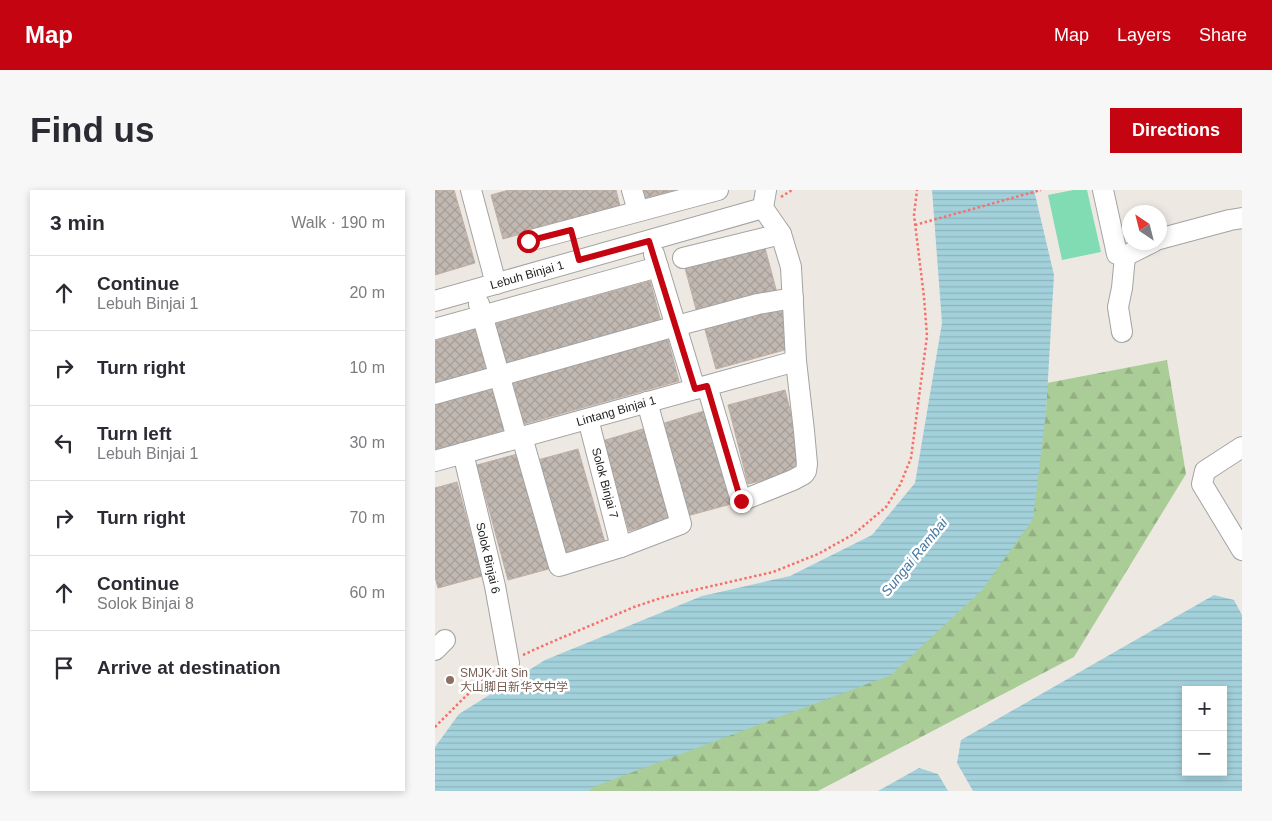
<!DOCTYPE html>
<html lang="en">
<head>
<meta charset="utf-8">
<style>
	:root { --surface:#fff; --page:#f7f7f7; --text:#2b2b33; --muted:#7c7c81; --line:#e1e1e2; --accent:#c40410 }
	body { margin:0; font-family:Arial,"Noto Sans SC",sans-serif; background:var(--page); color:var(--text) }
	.controls { position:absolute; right:15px; bottom:15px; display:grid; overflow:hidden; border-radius:0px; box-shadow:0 2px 8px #0003 }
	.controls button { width:45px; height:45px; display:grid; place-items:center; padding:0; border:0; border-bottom:1px solid var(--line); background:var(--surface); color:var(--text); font:25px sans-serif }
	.compass { position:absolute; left:687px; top:15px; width:45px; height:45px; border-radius:50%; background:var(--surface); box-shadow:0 2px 8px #0003; rotate:325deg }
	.stop { position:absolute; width:15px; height:15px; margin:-11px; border:4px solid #c40410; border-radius:50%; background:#fff }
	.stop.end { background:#c40410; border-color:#fff; box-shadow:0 1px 5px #0008 }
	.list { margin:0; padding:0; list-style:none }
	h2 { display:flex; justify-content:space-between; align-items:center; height:65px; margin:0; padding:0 20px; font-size:21px }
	h2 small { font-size:16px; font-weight:400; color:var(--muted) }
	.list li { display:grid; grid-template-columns:32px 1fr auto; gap:15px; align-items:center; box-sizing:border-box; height:75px; padding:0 20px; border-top:1px solid var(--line) }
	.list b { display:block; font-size:19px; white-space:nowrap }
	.list p { margin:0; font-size:16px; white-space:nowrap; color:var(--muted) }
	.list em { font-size:16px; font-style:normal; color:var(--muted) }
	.icon { flex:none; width:28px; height:28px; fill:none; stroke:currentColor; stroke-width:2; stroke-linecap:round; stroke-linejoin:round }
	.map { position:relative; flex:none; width:807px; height:601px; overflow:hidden; border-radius:0px }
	header { display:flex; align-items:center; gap:30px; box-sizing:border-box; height:70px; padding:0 25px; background:var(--accent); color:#fff }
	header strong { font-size:24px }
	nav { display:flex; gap:28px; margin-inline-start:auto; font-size:18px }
	.intro { display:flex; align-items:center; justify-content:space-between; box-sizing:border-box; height:120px; padding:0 30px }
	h1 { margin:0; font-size:35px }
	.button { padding:12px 22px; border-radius:0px; background:var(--accent); color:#fff; font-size:18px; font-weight:700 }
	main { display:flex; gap:30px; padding:0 30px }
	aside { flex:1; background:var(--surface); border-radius:0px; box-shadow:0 2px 8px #0003 }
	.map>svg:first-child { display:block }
	.forest { fill:url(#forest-firs) }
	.pitch { fill:#81dcb3 }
	.water { fill:url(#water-rules); fill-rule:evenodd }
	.building { fill:url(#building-cross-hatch); stroke:#bfafa5 }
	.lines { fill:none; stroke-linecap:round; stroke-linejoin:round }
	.minor-casing { stroke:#a3a3a3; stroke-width:22 }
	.path { stroke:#f7706a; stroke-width:2.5; stroke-dasharray:2.5 2.5; stroke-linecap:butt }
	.minor { stroke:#fff; stroke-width:20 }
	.route { stroke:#c40410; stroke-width:6 }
	.education-dot { fill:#8d6e63; stroke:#fff; stroke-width:2 }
	.labels { text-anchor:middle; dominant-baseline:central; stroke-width:5; stroke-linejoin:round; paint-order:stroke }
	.street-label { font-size:12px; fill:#1c1c1c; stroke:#fff }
	.education-label { font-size:12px; fill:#785e54; stroke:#fff; text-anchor:start }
	.water-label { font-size:14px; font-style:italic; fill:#487aa1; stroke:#fff }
</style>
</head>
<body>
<header>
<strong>Map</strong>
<nav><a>Map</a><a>Layers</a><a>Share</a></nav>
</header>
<div class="intro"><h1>Find us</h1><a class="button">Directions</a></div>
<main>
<aside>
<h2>3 min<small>Walk · 190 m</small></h2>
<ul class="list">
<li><svg class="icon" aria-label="ahead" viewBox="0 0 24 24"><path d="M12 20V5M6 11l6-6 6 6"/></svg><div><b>Continue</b><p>Lebuh Binjai 1</p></div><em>20 m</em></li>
<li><svg class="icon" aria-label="right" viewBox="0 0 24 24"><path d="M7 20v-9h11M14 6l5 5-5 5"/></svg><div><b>Turn right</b></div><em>10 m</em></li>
<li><svg class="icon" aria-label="left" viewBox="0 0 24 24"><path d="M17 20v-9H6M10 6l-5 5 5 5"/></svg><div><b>Turn left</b><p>Lebuh Binjai 1</p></div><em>30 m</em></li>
<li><svg class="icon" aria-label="right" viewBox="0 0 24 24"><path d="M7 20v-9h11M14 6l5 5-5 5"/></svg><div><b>Turn right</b></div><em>70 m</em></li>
<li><svg class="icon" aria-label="ahead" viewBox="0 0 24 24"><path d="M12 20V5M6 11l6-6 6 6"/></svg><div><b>Continue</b><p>Solok Binjai 8</p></div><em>60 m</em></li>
<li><svg class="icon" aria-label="arrive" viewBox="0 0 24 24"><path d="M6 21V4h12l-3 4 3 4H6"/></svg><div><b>Arrive at destination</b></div></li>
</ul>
</aside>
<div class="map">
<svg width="807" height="601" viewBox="0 0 807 601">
	<defs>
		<pattern id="forest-firs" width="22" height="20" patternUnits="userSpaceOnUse" patternTransform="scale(1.25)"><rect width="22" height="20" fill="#aacc97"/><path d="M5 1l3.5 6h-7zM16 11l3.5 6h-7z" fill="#92af82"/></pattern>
		<pattern id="water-rules" width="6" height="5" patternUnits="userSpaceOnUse" patternTransform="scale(1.25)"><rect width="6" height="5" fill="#a3d1db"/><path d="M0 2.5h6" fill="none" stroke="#8cb3bb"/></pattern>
		<pattern id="building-cross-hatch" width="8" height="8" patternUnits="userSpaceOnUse" patternTransform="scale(1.25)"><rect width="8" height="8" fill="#c2b8b2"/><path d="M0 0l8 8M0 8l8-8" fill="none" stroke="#a69e98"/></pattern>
	</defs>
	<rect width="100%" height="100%" fill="#ede9e2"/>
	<polygon class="forest" points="732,170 751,284 639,467 383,601 153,601 611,223 612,193"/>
	<polygon class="pitch" points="638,0 652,0 666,62 627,70 613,5"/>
	<g class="water">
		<polygon points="497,0 599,0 619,85 611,223 598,329 547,400 456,485 158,597 153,601 0,601 0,557 24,524 110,470 267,406 355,386 437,345 480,293 507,133"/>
		<path d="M779,405l20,5 8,15v176h-269l-16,-28 4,-23zM751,500h37v82h-37z"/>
		<polygon points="484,578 503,584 513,601 443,601"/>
	</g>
	<g class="building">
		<polygon points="0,0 19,0 40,73 0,85"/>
		<polygon points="74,0 181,0 185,16 68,49 56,5"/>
		<polygon points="208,0 241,0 210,8"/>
		<polygon points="330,58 342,103 262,123 250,78"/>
		<polygon points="215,91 227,135 68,180 56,135"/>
		<polygon points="346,116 357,158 281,179 269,136"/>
		<polygon points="47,137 59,182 0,199 0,151"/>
		<polygon points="232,146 244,191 85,235 72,191"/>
		<polygon points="60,195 73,240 0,260 0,212"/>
		<polygon points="350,200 370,280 313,294 293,215"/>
		<polygon points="269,221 296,314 252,326 226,234"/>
		<polygon points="211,238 238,328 194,341 167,251"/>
		<polygon points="143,259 171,356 128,369 99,271"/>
		<polygon points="86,263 117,378 73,390 42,275"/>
		<polygon points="22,292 47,386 3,398 0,387 0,298"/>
	</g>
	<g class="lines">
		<g class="minor-casing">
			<g id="minor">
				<polyline points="36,0 61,94"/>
				<polyline points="197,0 203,21"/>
				<polyline points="668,0 682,64 690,66 718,52"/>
				<polyline points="724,49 795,30 807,28"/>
				<polyline points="93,51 283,0"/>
				<polyline points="219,64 260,199"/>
				<polyline points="248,68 346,44"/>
				<polyline points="0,111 328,18"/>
				<polyline points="44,114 82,248"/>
				<polyline points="0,139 223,77"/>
				<polyline points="687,142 683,117 687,98 690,66"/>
				<polyline points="272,196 306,311 358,290 369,284 371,281 372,274 369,241 361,171 356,77 346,44 328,18 331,0"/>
				<polyline points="0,204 241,136 323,114 358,108"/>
				<polyline points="153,229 186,357"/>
				<polyline points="87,247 124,376 186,357 246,334 212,212"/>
				<polyline points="807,257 770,281 767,294 807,360"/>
				<polyline points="28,263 60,396 74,473"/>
				<polyline points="0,271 361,171"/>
				<polyline points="0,460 10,450"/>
			</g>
		</g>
		<g class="path">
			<polyline points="346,7 357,0"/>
			<polyline points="480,35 606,0"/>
			<polyline points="88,465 105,457 199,417 229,407 338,382 383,364 419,344 451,317 465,295 476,268 492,146 489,107 479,25 482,0"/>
			<path d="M0,537c19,-19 38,-39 59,-56"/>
		</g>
		<use href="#minor" class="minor"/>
	</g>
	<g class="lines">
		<polyline class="route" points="93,51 136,40 144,70 214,51 260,199 272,196 306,311"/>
	</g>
	<circle class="education-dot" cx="15" cy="490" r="5"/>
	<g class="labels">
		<g class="street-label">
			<text transform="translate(92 85) rotate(-16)">Lebuh Binjai 1</text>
			<text transform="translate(181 221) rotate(-16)">Lintang Binjai 1</text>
			<text transform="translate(170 293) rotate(75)">Solok Binjai 7</text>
			<text transform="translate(53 368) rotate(77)">Solok Binjai 6</text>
		</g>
		<g class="education-label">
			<text x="25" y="483">SMJK Jit Sin<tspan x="25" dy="14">大山脚日新华文中学</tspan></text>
		</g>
		<g class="water-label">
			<text transform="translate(479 367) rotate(-51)">Sungai Rambai</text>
		</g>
	</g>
</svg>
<div class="controls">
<button>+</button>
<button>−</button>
</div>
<svg class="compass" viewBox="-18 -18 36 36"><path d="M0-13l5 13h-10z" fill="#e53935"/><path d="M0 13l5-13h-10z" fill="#7c7c81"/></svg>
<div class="stop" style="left:93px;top:51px"></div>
<div class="stop end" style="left:306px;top:311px"></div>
</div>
</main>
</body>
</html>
